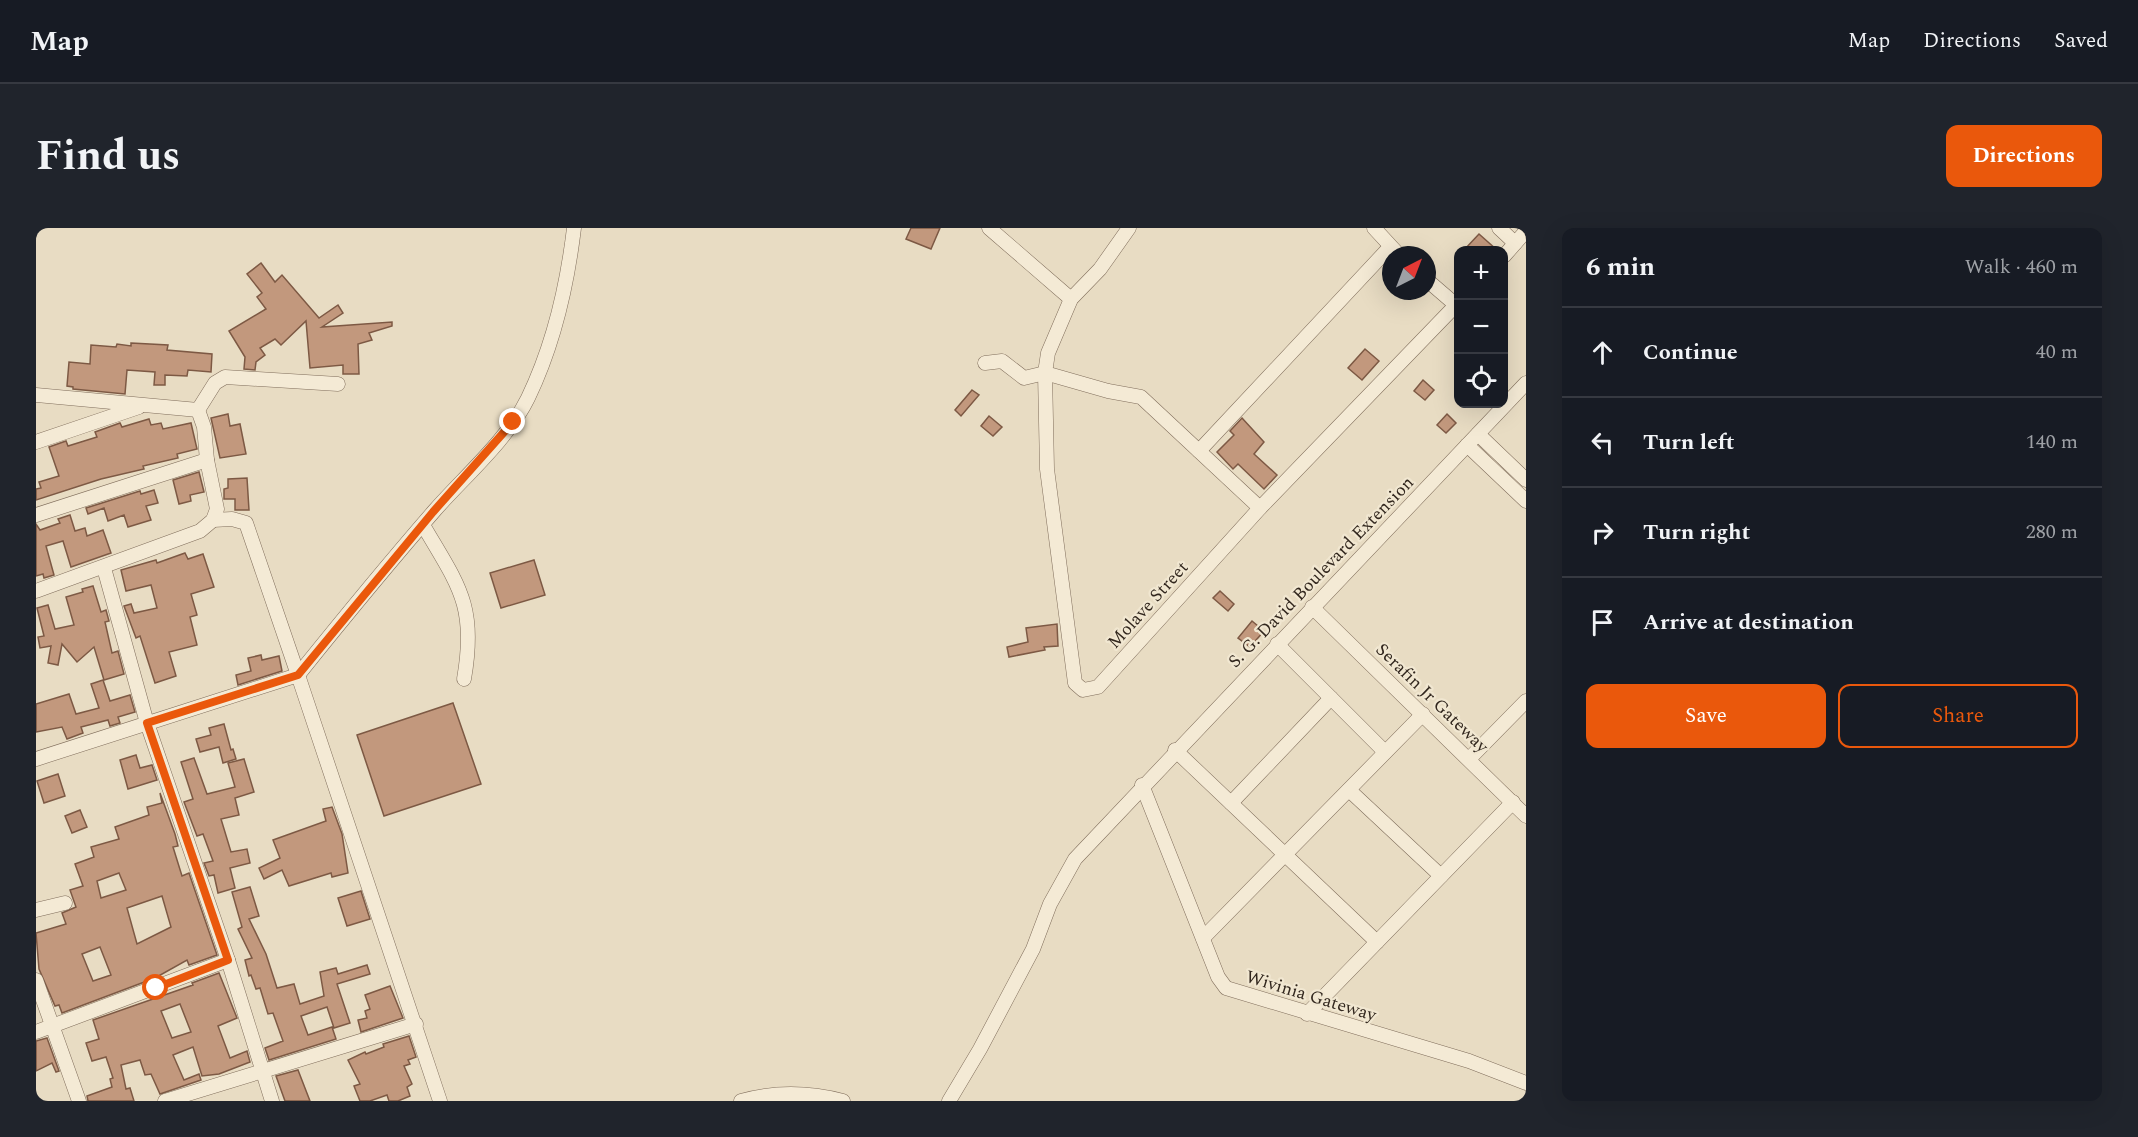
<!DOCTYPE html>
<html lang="en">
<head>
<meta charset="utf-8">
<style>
	:root { --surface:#171b24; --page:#20242c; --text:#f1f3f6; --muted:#9ea1a6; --line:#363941; --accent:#ea580c }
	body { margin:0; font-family:Spectral,serif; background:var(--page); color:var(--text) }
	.controls { position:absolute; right:18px; top:18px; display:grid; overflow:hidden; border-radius:12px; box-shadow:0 6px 24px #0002 }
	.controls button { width:54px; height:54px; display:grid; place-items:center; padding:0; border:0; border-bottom:2px solid var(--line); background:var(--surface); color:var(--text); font:30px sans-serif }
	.compass { position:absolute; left:1346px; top:18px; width:54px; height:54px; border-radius:50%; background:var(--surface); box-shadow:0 6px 24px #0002; rotate:42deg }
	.stop { position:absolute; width:18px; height:18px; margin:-14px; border:4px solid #ea580c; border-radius:50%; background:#fff }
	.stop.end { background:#ea580c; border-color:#fff; box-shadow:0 2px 6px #0008 }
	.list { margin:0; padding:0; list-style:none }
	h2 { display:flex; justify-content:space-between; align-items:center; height:78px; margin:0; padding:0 24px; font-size:26px }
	h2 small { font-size:20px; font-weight:400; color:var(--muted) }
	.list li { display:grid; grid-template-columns:39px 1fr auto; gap:18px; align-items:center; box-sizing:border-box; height:90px; padding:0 24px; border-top:2px solid var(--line) }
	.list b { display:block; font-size:22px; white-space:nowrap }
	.list em { font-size:20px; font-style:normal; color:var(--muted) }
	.actions { display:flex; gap:12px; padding:18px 24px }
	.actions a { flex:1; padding:14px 0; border:2px solid var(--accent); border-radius:12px; text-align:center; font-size:21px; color:var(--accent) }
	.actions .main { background:var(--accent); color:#fff }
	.icon { flex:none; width:33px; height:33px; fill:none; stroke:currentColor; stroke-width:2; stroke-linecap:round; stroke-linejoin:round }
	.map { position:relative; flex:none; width:1490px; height:873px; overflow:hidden; border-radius:12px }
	header { display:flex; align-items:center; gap:36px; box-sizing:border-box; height:84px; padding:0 30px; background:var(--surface); border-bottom:2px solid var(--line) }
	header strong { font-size:28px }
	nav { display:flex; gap:33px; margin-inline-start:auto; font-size:21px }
	.intro { display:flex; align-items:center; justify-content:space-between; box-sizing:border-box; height:144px; padding:0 36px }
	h1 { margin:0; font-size:42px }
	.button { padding:15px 27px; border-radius:12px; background:var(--accent); color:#fff; font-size:21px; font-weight:700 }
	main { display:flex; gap:36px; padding:0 36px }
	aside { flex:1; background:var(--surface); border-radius:12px; box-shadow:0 6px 24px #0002 }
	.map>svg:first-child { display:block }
	.building { fill:#c2987d; stroke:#7d5944; stroke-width:1.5; fill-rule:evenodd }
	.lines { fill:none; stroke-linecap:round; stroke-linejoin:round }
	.minor-casing { stroke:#806e5c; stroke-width:15 }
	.minor { stroke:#f4ead5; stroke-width:14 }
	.route { stroke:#ea580c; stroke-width:8 }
	.labels { text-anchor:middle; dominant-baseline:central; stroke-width:4.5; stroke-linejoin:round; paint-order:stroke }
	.street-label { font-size:18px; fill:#32271e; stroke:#f1e7d1 }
</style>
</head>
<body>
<header>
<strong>Map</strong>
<nav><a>Map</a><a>Directions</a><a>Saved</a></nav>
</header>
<div class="intro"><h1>Find us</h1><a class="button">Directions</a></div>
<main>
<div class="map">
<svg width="1490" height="873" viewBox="0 0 1490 873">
	<rect width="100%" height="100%" fill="#e8dcc3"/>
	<g class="building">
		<polygon points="875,0 904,0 895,21 870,11"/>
		<polygon points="1443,6 1461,22 1428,22"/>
		<polygon points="225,35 239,54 246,47 283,90 302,77 307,85 286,99 356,94 356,98 333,105 336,112 322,116 323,146 307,146 307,137 274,140 270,93 245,117 239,111 224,120 229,127 220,134 219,142 208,141 209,129 193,103 230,81 221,69 226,65 211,46"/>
		<polygon points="95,115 132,117 131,122 176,126 175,144 152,142 151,148 129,147 129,157 118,157 119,144 91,142 89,166 37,161 37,159 31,158 33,134 54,136 55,117 80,119 81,116 95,118"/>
		<polygon points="1329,121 1343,133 1326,152 1312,140"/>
		<polygon points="1387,152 1398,162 1389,172 1378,163"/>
		<polygon points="936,162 943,167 925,188 919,182"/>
		<polygon points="192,186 194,198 204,196 210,226 184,230 175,190"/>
		<polygon points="1411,186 1420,195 1410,205 1401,197"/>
		<polygon points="953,188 966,199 957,208 945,198"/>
		<polygon points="1206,190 1228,214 1218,226 1241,247 1228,261 1202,236 1197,241 1181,224 1198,207 1194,203"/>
		<polygon points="113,191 115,197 125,195 127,201 155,195 161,221 141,226 142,230 107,238 108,241 65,251 0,272 0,261 5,260 3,254 23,248 13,219 30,213 32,218 61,209 59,204 84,195 86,199"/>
		<polygon points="163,244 168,264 154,267 155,273 143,276 137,252"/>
		<polygon points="211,250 213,282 199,282 199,271 188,271 188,261 192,260 192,251"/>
		<polygon points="118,262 122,275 110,278 115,292 92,299 88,287 72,293 68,280 52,286 50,280 104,263 105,266"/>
		<polygon points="34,287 39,303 49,300 51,308 67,302 75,325 35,339 27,313 10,318 18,347 8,350 7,346 0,348 0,296 4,302 24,295 22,291"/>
		<polygon points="149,325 152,331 167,326 178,359 155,366 161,387 154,389 161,417 133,424 140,448 119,455 104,408 100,410 88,378 95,376 98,385 121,380 115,357 90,363 85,342 120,332 121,335"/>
		<polygon points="498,332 509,367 465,380 454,345"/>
		<polygon points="57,358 65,384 70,382 73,393 69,394 76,425 82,423 88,446 68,452 58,419 41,434 26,416 22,437 12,435 15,418 4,420 2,409 8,408 1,380 12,377 19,401 38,397 30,369 47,364 46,361"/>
		<polygon points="1184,363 1198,376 1192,383 1177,370"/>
		<polygon points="1216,393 1228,403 1214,419 1202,410"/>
		<polygon points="1021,396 1022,418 1008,419 1009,422 973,429 971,419 992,414 990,400"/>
		<polygon points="225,427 226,432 243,428 246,443 202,457 200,447 215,443 212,430"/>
		<polygon points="67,452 74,473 94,467 99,484 82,489 84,495 74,498 72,492 45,499 47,505 31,511 26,499 0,504 0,476 33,466 40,486 63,480 55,456"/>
		<polygon points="417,475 445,556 348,588 321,507"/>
		<polygon points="188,496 195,522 197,521 200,531 187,535 183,519 164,524 160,511 175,507 173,500"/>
		<polygon points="100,527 104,540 116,537 121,552 92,561 84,532"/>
		<polygon points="158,530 171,566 199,559 192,535 208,531 218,564 199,570 203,587 185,591 195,624 211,621 214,635 194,640 199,660 182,665 178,647 173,648 168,635 177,633 167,606 161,608 148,574 157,571 145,534"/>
		<polygon points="22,546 29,568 8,575 1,553"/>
		<path d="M124,565l15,41 3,12 -5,1 9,29 7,-3 28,82 -28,10 -2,-5 -32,18 -93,35 -3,-8 -4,1 -16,-37 -3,-36 30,-9 -4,-11 14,-6 -6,-17 13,-4 -8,-22 19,-7 -3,-10 28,-8 -4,-12 34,-12 -2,-8 15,-4zM83,645l7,17 -25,8 -4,-17zM126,668l9,31 -34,17 -10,-36zM64,719l11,28 -18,6 -11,-27z"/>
		<polygon points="296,579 306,606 312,645 296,649 295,645 253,658 246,642 228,651 223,640 244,630 237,612 290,593 287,581"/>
		<polygon points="44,582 51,599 36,605 29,588"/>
		<polygon points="214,659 223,688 213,691 230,726 241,760 258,756 264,776 288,768 284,744 300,740 302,746 331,737 334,746 301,756 314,795 298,800 291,779 265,788 272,807 296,799 300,811 233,832 229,820 247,813 237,785 232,786 224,760 220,761 215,747 213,748 209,732 216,730 202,701 206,699 196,664"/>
		<polygon points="325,663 334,691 311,698 302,670"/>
		<path d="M183,745l18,45 -19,8 12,32 17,-7 3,11 -31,12 -17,2 -9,-29 -20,8 11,25 15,-6 2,6 -41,14 -9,-20 -6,1 -5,-15 -19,5 5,24 4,-1 4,13h-46l-1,-5 25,-9 -2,-8 3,-1 -7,-21 -14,4 -6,-18 13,-4 -6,-19 100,-35 -1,-2zM144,776l11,28 -19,6 -11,-27z"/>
		<polygon points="354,758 367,790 325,804 322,792 331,790 329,783 334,781 329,767"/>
		<polygon points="373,808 380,829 372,832 374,836 368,838 376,856 371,859 374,868 362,873 353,873 351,867 334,873 324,873 318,858 324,856 312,832 329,824 330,826 348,819 347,816"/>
		<polygon points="11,810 23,843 20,844 16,835 0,843 0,813"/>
		<polygon points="262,842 274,873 249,873 240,848"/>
	</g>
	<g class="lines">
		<g class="minor-casing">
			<g id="minor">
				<polyline points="953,0 1035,71"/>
				<polyline points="1093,0 1064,41 1035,71 1012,125 1009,145 1011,241 1039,455 1047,462 1062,459 1224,280 1422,75"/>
				<polyline points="1338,0 1363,27"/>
				<polyline points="1463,0 1479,15"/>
				<polyline points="1468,28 1490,3"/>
				<polyline points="1391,52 1420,77"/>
				<polyline points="949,135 966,133 988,150 1009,145 1072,163 1105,169 1224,280"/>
				<polyline points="0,167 162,182"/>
				<polyline points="162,182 179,155 189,149 302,156"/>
				<polyline points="1442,206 1490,252"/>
				<polyline points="0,214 103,179"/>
				<polyline points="1431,217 1490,273"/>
				<polyline points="1163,223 1354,19"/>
				<polyline points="0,287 171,232"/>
				<polyline points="177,292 196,291 210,295 262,447"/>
				<path d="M387,297c35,60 54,80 41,154"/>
				<polyline points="68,340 111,495 192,732 236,873"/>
				<polyline points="0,363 164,303 177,292 181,281 171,232 168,199 162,182"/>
				<polyline points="1276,379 1490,588"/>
				<polyline points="1241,416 1349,524"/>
				<path d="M262,447c45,-56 90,-111 137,-165 30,-34 73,-71 93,-112 26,-54 39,-111 46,-170"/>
				<polyline points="1139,522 1341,714"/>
				<polyline points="0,531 262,447 404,873"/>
				<polyline points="1433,531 1490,473"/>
				<polyline points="1106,557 1182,749 1190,760 1433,833 1490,855"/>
				<polyline points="1313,562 1405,648"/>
				<polyline points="1195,575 1295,470"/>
				<polyline points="0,682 29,675"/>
				<polyline points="1167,710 1387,486"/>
				<polyline points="0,752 43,873"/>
				<polyline points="1271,786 1477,574"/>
				<polyline points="0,804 192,732"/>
				<polyline points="129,873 380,796"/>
				<path d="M705,873c35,-10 67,-9 102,0"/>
				<polyline points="913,873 944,821 997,721 1014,676 1039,631 1490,155"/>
			</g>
		</g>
		<use href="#minor" class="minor"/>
	</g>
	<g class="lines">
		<polyline class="route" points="120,760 192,732 111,495 262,447 397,284 477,194"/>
	</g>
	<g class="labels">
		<g class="street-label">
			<text transform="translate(1285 344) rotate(-46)">S. G. David Boulevard Extension</text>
			<text transform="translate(1112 377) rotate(-48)">Molave Street</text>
			<text transform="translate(1396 470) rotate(44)">Serafin Jr Gateway</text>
			<text transform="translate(1275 768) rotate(17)">Wivinia Gateway</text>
		</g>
	</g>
</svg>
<div class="controls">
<button>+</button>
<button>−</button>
<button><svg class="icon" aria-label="locate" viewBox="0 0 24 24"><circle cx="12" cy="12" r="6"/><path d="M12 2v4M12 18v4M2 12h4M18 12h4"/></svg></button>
</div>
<svg class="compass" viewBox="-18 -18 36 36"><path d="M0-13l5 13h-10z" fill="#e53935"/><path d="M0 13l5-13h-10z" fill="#9ea1a6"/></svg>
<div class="stop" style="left:120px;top:760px"></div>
<div class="stop end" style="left:477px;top:194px"></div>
</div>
<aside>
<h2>6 min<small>Walk · 460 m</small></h2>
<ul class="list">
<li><svg class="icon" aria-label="ahead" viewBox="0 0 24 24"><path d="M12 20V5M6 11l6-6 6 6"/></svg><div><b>Continue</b></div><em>40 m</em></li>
<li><svg class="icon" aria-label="left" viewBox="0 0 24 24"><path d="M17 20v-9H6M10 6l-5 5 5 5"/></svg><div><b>Turn left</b></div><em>140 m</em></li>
<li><svg class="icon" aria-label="right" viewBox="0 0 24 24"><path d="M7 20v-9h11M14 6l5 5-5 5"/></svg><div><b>Turn right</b></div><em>280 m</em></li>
<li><svg class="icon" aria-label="arrive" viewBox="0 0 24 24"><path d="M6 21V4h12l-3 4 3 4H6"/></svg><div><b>Arrive at destination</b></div></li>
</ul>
<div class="actions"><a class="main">Save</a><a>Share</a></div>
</aside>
</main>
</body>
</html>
